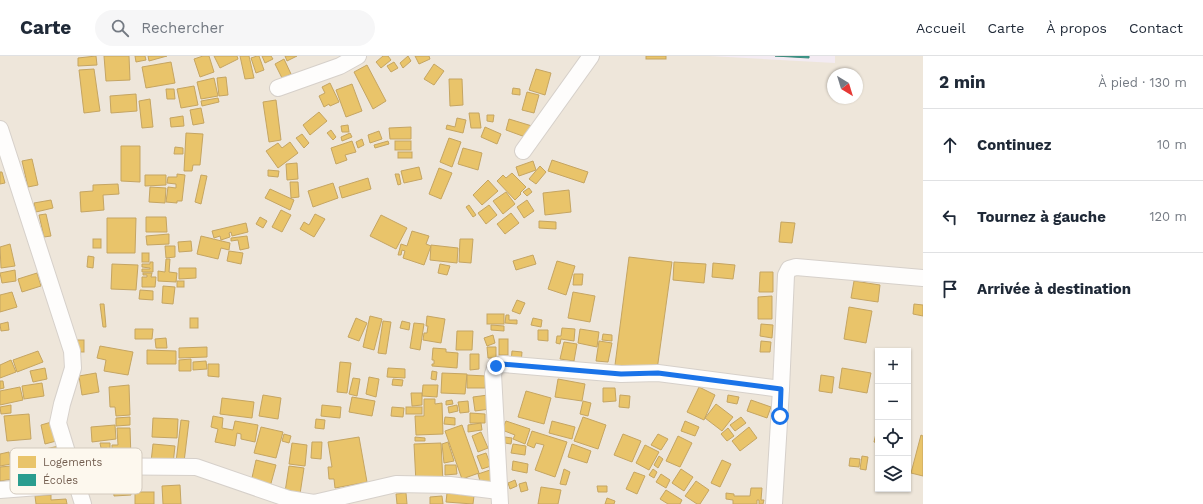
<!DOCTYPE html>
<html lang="fr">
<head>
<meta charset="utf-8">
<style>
	:root { --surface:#fff; --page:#f6f6f7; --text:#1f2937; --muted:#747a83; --line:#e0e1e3 }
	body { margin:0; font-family:"Work Sans",sans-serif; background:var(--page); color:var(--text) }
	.controls { position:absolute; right:12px; bottom:12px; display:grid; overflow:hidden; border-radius:0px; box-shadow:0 1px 3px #0004 }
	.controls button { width:36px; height:36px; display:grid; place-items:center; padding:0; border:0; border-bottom:1px solid var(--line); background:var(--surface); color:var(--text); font:20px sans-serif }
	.compass { position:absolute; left:827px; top:12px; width:36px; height:36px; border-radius:50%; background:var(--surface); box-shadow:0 1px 3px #0004; rotate:142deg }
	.stop { position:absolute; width:12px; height:12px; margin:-9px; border:3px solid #1a73e8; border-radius:50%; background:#fff }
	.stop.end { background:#1a73e8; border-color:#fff; box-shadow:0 1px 4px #0008 }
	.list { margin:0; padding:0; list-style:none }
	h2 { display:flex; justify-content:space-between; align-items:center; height:52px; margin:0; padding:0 16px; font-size:17px }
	h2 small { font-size:13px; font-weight:400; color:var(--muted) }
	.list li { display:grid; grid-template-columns:26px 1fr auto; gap:12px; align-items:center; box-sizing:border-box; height:72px; padding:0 16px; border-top:1px solid var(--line) }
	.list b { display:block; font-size:15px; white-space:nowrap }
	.list em { font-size:13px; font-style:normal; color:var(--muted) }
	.icon { flex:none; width:22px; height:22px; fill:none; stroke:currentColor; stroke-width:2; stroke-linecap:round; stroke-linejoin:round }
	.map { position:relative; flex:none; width:923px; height:448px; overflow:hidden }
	header { display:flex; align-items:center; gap:24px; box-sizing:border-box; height:56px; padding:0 20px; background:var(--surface); border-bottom:1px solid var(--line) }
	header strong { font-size:19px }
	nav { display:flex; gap:22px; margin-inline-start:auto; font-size:14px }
	.search { width:280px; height:36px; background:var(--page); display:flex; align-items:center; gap:10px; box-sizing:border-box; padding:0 14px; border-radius:22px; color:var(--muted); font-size:15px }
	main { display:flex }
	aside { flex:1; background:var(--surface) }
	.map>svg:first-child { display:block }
	.residential { fill:#eee6da; fill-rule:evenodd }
	.education { fill:#f3ebf2 }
	.homes { fill:#e9c46a; stroke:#c5a562 }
	.schools { fill:#2a9d8f; stroke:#408a7c }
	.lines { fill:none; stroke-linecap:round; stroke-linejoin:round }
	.minor-casing { stroke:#d6d0ca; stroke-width:18 }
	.minor { stroke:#fefdfc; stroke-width:16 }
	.route { stroke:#1a73e8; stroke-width:5 }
	.key { fill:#fdf8ee; stroke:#d3cabe; stroke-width:1 }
	.key-label { font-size:11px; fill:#725d4f }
</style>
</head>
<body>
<header>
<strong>Carte</strong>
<div class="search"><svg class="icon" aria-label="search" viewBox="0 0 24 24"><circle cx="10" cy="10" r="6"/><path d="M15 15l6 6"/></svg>Rechercher</div>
<nav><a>Accueil</a><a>Carte</a><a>À propos</a><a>Contact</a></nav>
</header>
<main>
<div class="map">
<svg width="923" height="448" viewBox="0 0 923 448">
	<rect width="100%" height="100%" fill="#f6f3ec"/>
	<path class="residential" d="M0,0h923v448h-923zM833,18h24v24h-24zM878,295h30v138h-30z"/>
	<polygon class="education" points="710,0 835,0 835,7"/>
	<g class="homes">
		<polygon points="96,0 97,9 78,10 78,2"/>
		<polygon points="104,0 129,0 130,24 106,25"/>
		<polygon points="135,0 145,0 146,4 136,6"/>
		<polygon points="148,0 167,0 149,5"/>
		<polygon points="203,0 209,0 214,16 200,21 194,3"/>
		<polygon points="214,0 237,0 238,3 220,12"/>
		<polygon points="240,0 249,0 254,22 245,23"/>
		<polygon points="257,0 259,0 264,14 256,17 251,2"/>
		<polygon points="262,0 271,0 273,3 265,7"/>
		<polygon points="285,0 297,0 287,5"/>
		<polygon points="383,0 388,0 391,4 381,12 376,6"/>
		<polygon points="408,0 411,5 403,12 400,7"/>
		<polygon points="415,0 429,0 430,3 419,8"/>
		<rect x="646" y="0" width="20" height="3"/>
		<polygon points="284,3 291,18 282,22 275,8"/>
		<polygon points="171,6 175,27 146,32 142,11"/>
		<polygon points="394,6 398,12 391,16 387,10"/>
		<polygon points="434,8 444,15 434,29 424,23"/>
		<polygon points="367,9 386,45 373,53 354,16"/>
		<polygon points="94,13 100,55 84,57 79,14"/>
		<polygon points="536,13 551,17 545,39 529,34"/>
		<polygon points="226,21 228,39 219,40 217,22"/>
		<polygon points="214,22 218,40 201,43 197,26"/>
		<polygon points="449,23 462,23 463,49 450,50"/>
		<polygon points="330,27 339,46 330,50 329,48 324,51 319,40 325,37 322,31"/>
		<polygon points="352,28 362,55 346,61 336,34"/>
		<polygon points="194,30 198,49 181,52 177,33"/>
		<polygon points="513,32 520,33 520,39 512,38"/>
		<polygon points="166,33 174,33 175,43 167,43"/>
		<polygon points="527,36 539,39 534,57 522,54"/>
		<polygon points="136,38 137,55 111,57 110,40"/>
		<polygon points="218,42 219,46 202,50 201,45"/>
		<polygon points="150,43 153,71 142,72 139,45"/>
		<polygon points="276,44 281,84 269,86 263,46"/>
		<polygon points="201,52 204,67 193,69 190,54"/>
		<polygon points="319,56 327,65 310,79 303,69"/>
		<polygon points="469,57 479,57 481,72 471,72"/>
		<polygon points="487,59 494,59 493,66 487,65"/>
		<polygon points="183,60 184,70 171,71 170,62"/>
		<polygon points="457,62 466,64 463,77 446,73 447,69 455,71"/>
		<polygon points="509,63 532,70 528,82 506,74"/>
		<polygon points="348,69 349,76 342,76 341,70"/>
		<polygon points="411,71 411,83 390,83 389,72"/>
		<polygon points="485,71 501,78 497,88 481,81"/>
		<polygon points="331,74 336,81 333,84 327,77"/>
		<polygon points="379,75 382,83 370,87 368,79"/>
		<polygon points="186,77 203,78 200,109 193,109 192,115 184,115"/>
		<polygon points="350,77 352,81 342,85 341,81"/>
		<polygon points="302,78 309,87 304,92 296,82"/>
		<polygon points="449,82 461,86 452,111 440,106"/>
		<polygon points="362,83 364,89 358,92 356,86"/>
		<polygon points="352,85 356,96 345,99 347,104 336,108 331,92"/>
		<polygon points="388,85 389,88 375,92 374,89"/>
		<rect x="395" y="85" width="16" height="9"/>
		<polygon points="290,86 298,97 278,112 266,95 278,87 282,92"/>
		<polygon points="121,90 140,90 140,126 121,125"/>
		<polygon points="175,91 183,92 183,98 174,98"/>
		<polygon points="463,92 482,97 478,114 458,108"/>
		<rect x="398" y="96" width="14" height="6"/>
		<polygon points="32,103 38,129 28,131 22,105"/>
		<polygon points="552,104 588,116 584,127 548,115"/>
		<polygon points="533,105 536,114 519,120 516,111"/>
		<polygon points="297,107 298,123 287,124 286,108"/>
		<polygon points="540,110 546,116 536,128 529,123"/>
		<polygon points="419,111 422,123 404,127 401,115"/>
		<polygon points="439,112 452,117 441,143 429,138"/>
		<polygon points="268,114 279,115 278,121 268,120"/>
		<polygon points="0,116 2,116 5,127 0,128"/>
		<polygon points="512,117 526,131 520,137 521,138 515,144 497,125 503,119 506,122"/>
		<polygon points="177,118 185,119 182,145 177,145 177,147 166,146 168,131 176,132 176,128 167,127 168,121 177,121"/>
		<polygon points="395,118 399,118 401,128 398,129"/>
		<polygon points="145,119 166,119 166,129 145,130"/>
		<polygon points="201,119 207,120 201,148 195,146"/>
		<polygon points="368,122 371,133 342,142 339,131"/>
		<polygon points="488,124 498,135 482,149 473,139"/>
		<polygon points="290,126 298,126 299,141 291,142"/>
		<polygon points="333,127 338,142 313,151 308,135"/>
		<polygon points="118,128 119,138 103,139 104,154 81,156 80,136 93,135 93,129"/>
		<polygon points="150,131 166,132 165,147 149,146"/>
		<polygon points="529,132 532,136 527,140 523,136"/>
		<polygon points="270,133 294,144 290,154 265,142"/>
		<polygon points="569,134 571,156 545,159 543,137"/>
		<polygon points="506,136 515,148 503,158 493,145"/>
		<polygon points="51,144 53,152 36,156 34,147"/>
		<polygon points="527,144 534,155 524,162 517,151"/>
		<polygon points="469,149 476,159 473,161 466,151"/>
		<polygon points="489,149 497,159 486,168 478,157"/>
		<polygon points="281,154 291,159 282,176 272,171"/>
		<polygon points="511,157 519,167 505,178 497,168"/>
		<polygon points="46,158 51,180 44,181 39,159"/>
		<polygon points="315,158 325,163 314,181 300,173 304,166 309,169"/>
		<polygon points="381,159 407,172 396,193 370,180"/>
		<polygon points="146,161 166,161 167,176 146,176"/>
		<polygon points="260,161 267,165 263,172 256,168"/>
		<polygon points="107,162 136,162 135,197 107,197"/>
		<polygon points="539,165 556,166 556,173 539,172"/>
		<polygon points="781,166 795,167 792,187 779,186"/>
		<polygon points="246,167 248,176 232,180 231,176 229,177 230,181 221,184 220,180 214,182 212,175"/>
		<polygon points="412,175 429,180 426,188 431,190 424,209 403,202 405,195 402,194 401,199 398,199 401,188 407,190"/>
		<polygon points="169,178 169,188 147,189 146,180"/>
		<polygon points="201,180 230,187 229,194 221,192 218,203 197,198"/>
		<polygon points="247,180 249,192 240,194 238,184 231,185 231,182"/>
		<rect x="93" y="183" width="8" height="9"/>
		<polygon points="460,183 473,183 471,207 459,206"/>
		<polygon points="191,185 192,195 179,196 178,186"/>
		<polygon points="10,188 15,210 1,212 0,191"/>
		<polygon points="431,189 458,192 457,207 430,204"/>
		<polygon points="165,190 175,190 175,201 166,202"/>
		<polygon points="229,195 243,197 241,208 227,205"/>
		<rect x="142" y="197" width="7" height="9"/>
		<polygon points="533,199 536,208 516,214 513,205"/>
		<polygon points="88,200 94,201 93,212 87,211"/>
		<polygon points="629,201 672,206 657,314 615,309"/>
		<polygon points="166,203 170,203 169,216 177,217 176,226 158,225 158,215 165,216"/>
		<polygon points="557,205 575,210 566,239 548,233"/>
		<polygon points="150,206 153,206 153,216 142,216 142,213 150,213 150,212 142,211 142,208 150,208"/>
		<polygon points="674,206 706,208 704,227 673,224"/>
		<polygon points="713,207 735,209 733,223 712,221"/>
		<polygon points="112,208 138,209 136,234 111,233"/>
		<polygon points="440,208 450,210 447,219 438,217"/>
		<polygon points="179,212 196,212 196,222 179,223"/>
		<polygon points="15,214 16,225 2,227 0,217"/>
		<polygon points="760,216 773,216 773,236 759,236"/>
		<polygon points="37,217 41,230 22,236 18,223"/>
		<polygon points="143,217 152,217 151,221 156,221 155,231 142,231 142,221 147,221 147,219 143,219"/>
		<polygon points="574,218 583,218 582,229 573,229"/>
		<rect x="177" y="225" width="7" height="6"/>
		<polygon points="854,225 880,229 878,246 851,242"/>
		<polygon points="163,230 175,231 173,248 162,247"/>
		<polygon points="140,234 153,235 153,244 139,243"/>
		<polygon points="12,236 17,251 0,256 0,239"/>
		<polygon points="573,236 595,240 590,266 568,262"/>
		<polygon points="772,240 772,263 758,263 758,241"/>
		<polygon points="517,244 525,247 520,258 512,255"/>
		<polygon points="100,248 104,248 106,271 103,271"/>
		<polygon points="914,248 923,249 923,260 913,258"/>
		<polygon points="849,251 872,255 866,287 844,283"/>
		<rect x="487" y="258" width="17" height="10"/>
		<polygon points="506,259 509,259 509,264 517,264 517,268 505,267"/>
		<polygon points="370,260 382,263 374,294 363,291"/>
		<polygon points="427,260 445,263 441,287 423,284 424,277 427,277 428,270 426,270"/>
		<rect x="190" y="262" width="8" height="10"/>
		<polygon points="356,262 367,267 359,285 348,281"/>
		<polygon points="533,262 542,264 541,271 531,269"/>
		<polygon points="383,265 391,266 386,298 378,297"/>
		<polygon points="402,265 410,267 409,274 400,272"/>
		<polygon points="8,266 9,274 1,275 0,268"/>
		<polygon points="414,267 424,268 420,294 410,292"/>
		<polygon points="761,268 773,269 772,282 760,280"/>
		<polygon points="491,269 504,270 504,275 491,274"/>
		<polygon points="562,272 575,273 574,285 561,283 560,288 556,287 557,280 561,280"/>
		<polygon points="135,273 153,273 152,283 135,283"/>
		<polygon points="580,273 599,276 597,291 578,287"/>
		<polygon points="538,274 548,274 548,285 538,284"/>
		<polygon points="457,275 473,275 472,294 456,294"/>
		<polygon points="603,278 612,279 612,285 602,284"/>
		<polygon points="493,279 495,287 487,290 484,282"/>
		<polygon points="166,282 167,292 156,292 155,283"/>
		<rect x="499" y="283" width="9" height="16"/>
		<rect x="75" y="284" width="9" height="12"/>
		<polygon points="599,285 612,287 608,306 596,305"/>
		<polygon points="761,285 771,286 770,296 760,296"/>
		<polygon points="564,286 577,288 574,305 560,303"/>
		<polygon points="100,290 133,296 128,319 104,315 106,304 97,302"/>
		<polygon points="207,291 207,301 179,302 179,292"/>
		<polygon points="487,291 496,291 496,302 488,302"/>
		<polygon points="433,292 446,293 446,296 458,297 457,312 432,310 432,308 434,308 434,304 432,304"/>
		<polygon points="147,294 176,295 176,308 147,308"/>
		<polygon points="38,295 43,306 17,316 13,304"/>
		<polygon points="512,295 522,296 521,308 511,306"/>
		<polygon points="470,298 479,298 479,313 470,314"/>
		<polygon points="191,303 191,315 179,315 179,304"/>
		<polygon points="11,304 16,316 0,322 0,309"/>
		<polygon points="206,305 207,313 193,314 193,306"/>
		<polygon points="340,306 351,307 347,337 337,336"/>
		<polygon points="208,308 219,308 219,321 208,320"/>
		<polygon points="45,312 47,323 33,326 30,315"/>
		<polygon points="388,312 405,313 405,322 387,321"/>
		<polygon points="842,312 871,317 867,337 839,332"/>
		<polygon points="432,315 437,316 436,324 431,323"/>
		<polygon points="96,317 99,336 82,339 79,320"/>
		<polygon points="442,317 467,318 465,338 441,337"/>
		<polygon points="467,319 486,320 485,332 467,332"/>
		<polygon points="821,319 834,321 832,337 819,335"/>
		<polygon points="369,321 379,323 376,341 366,338"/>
		<polygon points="353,322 360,323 357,340 349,338"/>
		<polygon points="393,323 403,324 402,330 392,329"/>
		<polygon points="558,323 585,328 582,345 555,341"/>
		<polygon points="0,325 3,325 4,332 0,333"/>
		<polygon points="42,327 44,340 24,343 22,330"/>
		<polygon points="129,329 130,359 116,360 115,351 110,351 109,331"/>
		<polygon points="423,329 438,329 437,341 422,340"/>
		<polygon points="20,331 23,344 0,349 0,335"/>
		<polygon points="699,331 715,339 704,364 687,356"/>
		<polygon points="603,332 615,332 616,345 603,346"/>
		<polygon points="526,335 551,342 544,368 518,361"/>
		<polygon points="411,337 422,337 422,349 412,350"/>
		<polygon points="263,339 281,342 278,363 259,360"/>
		<polygon points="488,339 490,353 475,355 473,341"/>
		<polygon points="620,339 630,340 629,352 619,351"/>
		<polygon points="728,339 739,341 737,348 727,346"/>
		<polygon points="352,341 375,345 372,360 349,356"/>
		<polygon points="222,342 254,346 252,362 220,358"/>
		<polygon points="424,343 435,343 435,348 442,347 443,378 416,379 415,360 424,360"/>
		<polygon points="452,344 453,348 446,349 446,345"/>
		<polygon points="751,344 771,351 767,362 747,355"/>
		<polygon points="468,345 469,356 460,357 458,346"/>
		<polygon points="583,345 591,347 588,360 580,358"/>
		<polygon points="716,348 733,361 722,375 705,362"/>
		<polygon points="11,349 11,357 1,358 0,351"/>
		<polygon points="322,349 341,351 340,362 321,360"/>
		<polygon points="457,349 458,355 449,357 448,351"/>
		<polygon points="392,351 404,352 403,361 391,360"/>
		<rect x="406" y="351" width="16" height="7"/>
		<polygon points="470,357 485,358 485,367 470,367"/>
		<polygon points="29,358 31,383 7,385 4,360"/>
		<polygon points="213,360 223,362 222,372 233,374 235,365 258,369 255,386 241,383 241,378 237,377 235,390 215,386 218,373 211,371"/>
		<polygon points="130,361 130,369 116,370 116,362"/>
		<polygon points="445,361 455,362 455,369 444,368"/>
		<polygon points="583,361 606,369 598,393 574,385"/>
		<polygon points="741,361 746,367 735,375 730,369"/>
		<polygon points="153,362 178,363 177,382 152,381"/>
		<polygon points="316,363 325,364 324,373 315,372"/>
		<polygon points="181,364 189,365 184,406 176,406"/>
		<polygon points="55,365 60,384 45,388 41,369"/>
		<polygon points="506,365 530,373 525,388 513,383 515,379 502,374"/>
		<polygon points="552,365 575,371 572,383 549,377"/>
		<polygon points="685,365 699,371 695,380 681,375"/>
		<polygon points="481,367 482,374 468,376 468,369"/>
		<polygon points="115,369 116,383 92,386 91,371"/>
		<polygon points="462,369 479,417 462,423 445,375"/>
		<polygon points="878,369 878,387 874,386"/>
		<polygon points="261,371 283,376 276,402 254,397"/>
		<polygon points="749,371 757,382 740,395 732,385"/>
		<polygon points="117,372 130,372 131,402 117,403 91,410 91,399 100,398 99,395 107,394 107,392 101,392 100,387 110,387 110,398 112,398 112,389 118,389"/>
		<polygon points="728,372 734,380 727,385 721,378"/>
		<polygon points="532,375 567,386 555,421 535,414 544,389 536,387 534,392 527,389"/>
		<polygon points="481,376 488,392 478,396 472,380"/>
		<polygon points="284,378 291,380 289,387 282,385"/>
		<polygon points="623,378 641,385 632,406 614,399"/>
		<polygon points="658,378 668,383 661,394 651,389"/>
		<polygon points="921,379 923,380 923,420 911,417"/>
		<polygon points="678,380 692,387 680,411 666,405"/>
		<polygon points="359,381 367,426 335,432 334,423 329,423 328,411 332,411 328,386"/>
		<polygon points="415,381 425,382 425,385 415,385"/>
		<polygon points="505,381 512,382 511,388 505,387"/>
		<polygon points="312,386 322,386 321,403 311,402"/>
		<polygon points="448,386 454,405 444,407 442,388"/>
		<polygon points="292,387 307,389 305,410 289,408"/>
		<polygon points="441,387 443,426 416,427 414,388"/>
		<polygon points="153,388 175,390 173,408 151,406"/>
		<polygon points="513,388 526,390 525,399 511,397"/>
		<polygon points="572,388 591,395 587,407 568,401"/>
		<polygon points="64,389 66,398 47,402 45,393"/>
		<polygon points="645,389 659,396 649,414 636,407"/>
		<polygon points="9,396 11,408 0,410 0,398"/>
		<polygon points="486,397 491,410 482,413 477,400"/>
		<polygon points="659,400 663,403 658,412 654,409"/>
		<polygon points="862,400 868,401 866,414 860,413"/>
		<polygon points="850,402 860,403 859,411 849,410"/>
		<polygon points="256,404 276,409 270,431 251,426"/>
		<polygon points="722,404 731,408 720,431 711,427"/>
		<polygon points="513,405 528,408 527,417 512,414"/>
		<polygon points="445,409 456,409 457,418 445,419"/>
		<polygon points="11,410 13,423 0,425 0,411"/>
		<polygon points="289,410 304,412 300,438 285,436"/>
		<polygon points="564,413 570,416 566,429 560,428"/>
		<polygon points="653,413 657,416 654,422 649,419"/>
		<polygon points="681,413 693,421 684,435 672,427"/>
		<polygon points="130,414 131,439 114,440 112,416"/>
		<polygon points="490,414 495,431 483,435 478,418"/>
		<polygon points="634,416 645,420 637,438 626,433"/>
		<polygon points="661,418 670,424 666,432 656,426"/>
		<polygon points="515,424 517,430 510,433 508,427"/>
		<polygon points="696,425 709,434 700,448 697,448 685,440"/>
		<polygon points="526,426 528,434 521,436 519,428"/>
		<polygon points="180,429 181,448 163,448 162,430"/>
		<polygon points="597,430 607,430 607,436 598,436"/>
		<polygon points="541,431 561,434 558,448 538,448"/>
		<polygon points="751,432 762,432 761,444 764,444 763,448 759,448 759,444 757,444 757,448 733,448 733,444 726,443 726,437 734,438 734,440 750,440"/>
		<polygon points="666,434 682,444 680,448 668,448 660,443"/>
		<rect x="135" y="436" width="19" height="12"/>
		<polygon points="406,437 407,448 397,448 396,438"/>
		<polygon points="447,437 474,440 473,448 446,446"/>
		<polygon points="51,439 51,444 66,443 67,448 36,448 35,440"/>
		<polygon points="442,440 443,448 430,448 430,441"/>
		<polygon points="607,442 615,445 614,448 605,448"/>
	</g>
	<polygon class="schools" points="775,0 809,0 809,2"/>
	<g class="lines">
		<g class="minor-casing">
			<g id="minor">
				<polyline points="278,32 340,10 358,0"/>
				<polyline points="0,73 72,295 73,312 62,348 58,367 83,448"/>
				<polyline points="523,95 591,0"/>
				<polyline points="781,333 786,219 789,213 796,211 923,222"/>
				<polyline points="72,410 196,411 289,443 314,447 396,428 450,429 499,435"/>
				<polyline points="0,434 77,428"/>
				<polyline points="500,448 493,318 496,310 503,308 621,318 658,317 781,333 774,448"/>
			</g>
		</g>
		<use href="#minor" class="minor"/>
	</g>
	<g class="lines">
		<polyline class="route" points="496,310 502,308 621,318 658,317 781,333 780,360"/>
	</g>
	<rect x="10" y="392" width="132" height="46" rx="6" class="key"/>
	<rect x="18" y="400" width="18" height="12" fill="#e9c46a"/>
	<rect x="18" y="418" width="18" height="12" fill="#2a9d8f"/>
	<g class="key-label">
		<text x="43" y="410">Logements</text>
		<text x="43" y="428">Écoles</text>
	</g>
</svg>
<div class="controls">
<button>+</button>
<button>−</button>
<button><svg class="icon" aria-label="locate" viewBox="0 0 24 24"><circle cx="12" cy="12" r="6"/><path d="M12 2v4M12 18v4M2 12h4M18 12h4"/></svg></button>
<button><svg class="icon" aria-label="layers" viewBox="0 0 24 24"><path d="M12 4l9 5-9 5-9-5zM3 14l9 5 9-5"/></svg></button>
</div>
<svg class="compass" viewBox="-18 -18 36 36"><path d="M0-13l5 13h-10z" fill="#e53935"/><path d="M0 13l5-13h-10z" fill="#747a83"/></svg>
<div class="stop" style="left:780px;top:360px"></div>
<div class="stop end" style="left:496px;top:310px"></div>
</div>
<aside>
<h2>2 min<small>À pied · 130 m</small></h2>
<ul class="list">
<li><svg class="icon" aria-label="ahead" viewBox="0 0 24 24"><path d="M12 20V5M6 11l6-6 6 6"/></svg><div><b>Continuez</b></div><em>10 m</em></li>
<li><svg class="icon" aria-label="left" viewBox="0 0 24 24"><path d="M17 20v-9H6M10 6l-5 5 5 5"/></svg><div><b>Tournez à gauche</b></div><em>120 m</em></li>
<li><svg class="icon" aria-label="arrive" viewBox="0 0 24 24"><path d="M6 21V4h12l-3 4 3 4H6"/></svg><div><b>Arrivée à destination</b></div></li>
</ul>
</aside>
</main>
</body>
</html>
